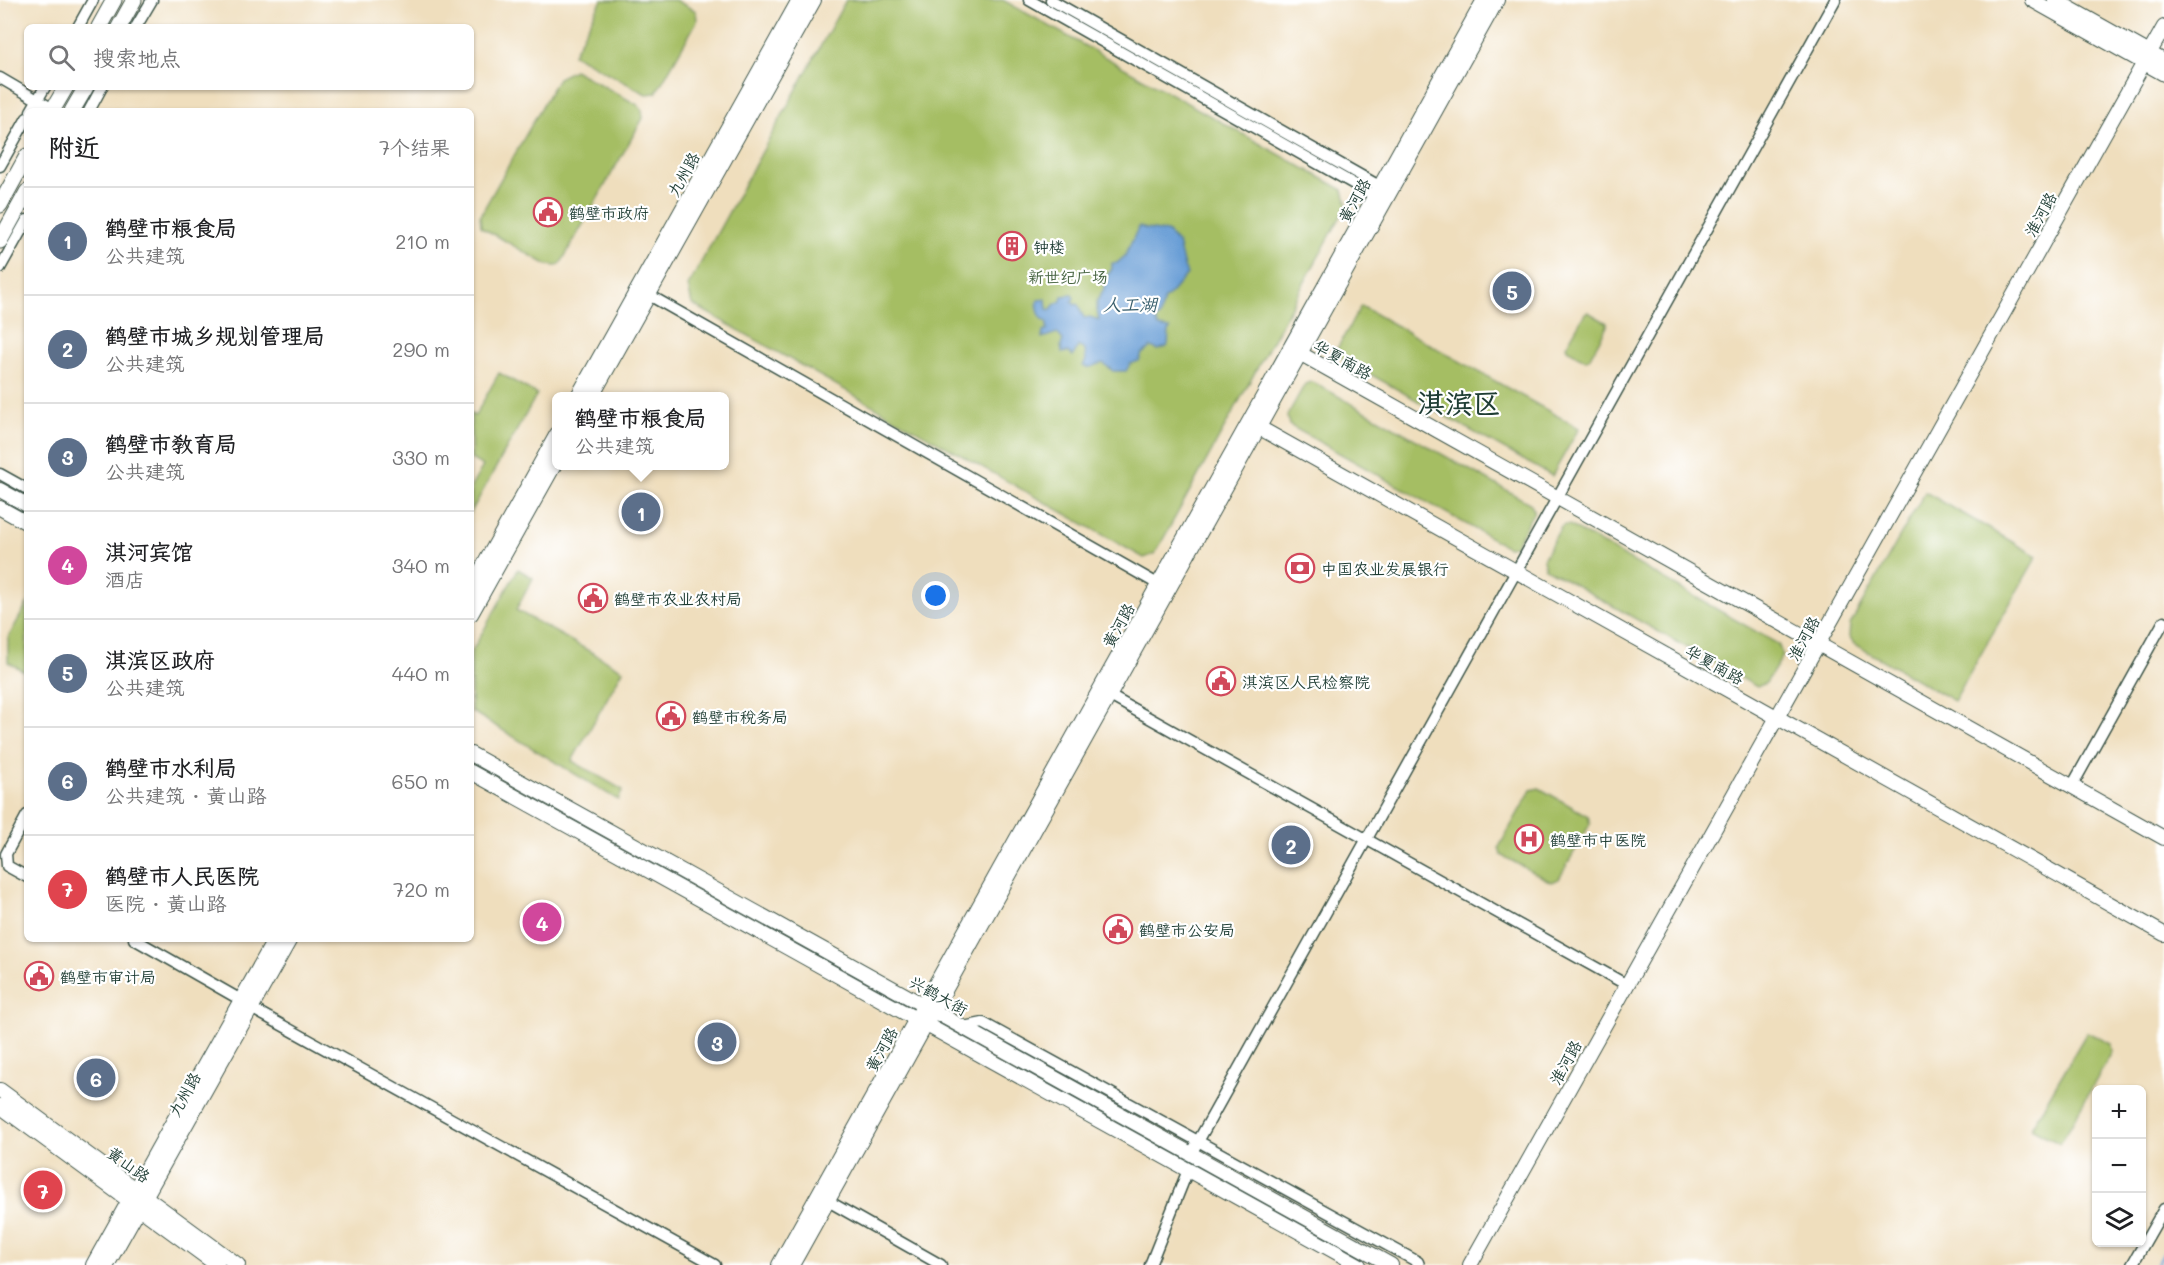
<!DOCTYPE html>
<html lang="zh">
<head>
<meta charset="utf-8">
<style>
	:root { --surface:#fff; --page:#f2f2f2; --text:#202124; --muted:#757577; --line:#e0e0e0; --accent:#7c3aed }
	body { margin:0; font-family:Mali,"LXGW WenKai TC",sans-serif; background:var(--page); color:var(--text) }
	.controls { position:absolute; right:18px; bottom:18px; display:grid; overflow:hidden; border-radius:9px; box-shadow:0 2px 4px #0004 }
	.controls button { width:54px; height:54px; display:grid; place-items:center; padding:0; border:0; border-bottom:2px solid var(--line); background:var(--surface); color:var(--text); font:30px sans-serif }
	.you { position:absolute; left:936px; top:596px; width:21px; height:21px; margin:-15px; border:4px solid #fff; border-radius:50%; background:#1a73e8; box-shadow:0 0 0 9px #1a73e833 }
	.badge { display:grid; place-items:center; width:39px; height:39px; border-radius:50%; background:var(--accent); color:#fff; font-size:20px; font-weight:700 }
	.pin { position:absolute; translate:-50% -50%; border:3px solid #fff; box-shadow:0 2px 6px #0006 }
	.popup { position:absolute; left:552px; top:392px; width:177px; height:78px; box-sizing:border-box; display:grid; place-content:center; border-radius:9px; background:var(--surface); filter:drop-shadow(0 2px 4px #0005); font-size:20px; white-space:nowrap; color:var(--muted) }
	.popup b { font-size:22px; color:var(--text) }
	.popup::after { content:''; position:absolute; left:50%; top:100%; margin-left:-12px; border:12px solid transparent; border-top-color:var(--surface) }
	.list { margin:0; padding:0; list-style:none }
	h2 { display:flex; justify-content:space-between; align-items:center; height:78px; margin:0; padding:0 24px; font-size:26px }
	h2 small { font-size:20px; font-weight:400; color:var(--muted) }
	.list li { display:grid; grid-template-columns:39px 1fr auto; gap:18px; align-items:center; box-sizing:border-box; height:108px; padding:0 24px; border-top:2px solid var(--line) }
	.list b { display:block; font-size:22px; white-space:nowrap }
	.list p { margin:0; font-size:20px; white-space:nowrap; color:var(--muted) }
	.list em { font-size:20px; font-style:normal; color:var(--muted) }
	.icon { flex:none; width:33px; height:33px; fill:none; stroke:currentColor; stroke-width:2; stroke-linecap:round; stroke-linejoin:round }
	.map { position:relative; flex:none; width:2164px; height:1265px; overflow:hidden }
	.search { position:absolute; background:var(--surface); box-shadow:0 2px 4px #0004; left:24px; top:24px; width:450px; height:66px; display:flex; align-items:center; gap:15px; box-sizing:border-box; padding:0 21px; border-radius:9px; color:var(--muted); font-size:22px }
	.panel { position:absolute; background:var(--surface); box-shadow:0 2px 4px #0004; left:24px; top:108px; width:450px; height:834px; border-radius:9px }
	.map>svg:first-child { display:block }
	.green { fill:#a5be64; stroke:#627e4c; stroke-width:1.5 }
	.water { fill:#699ed6; stroke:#446e85; stroke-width:1.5 }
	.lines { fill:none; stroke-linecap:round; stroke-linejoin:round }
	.stream { stroke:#699ed6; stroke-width:3 }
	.street-casing { stroke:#3e5549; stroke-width:13 }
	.secondary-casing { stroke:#3e5549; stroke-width:16 }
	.primary-casing { stroke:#3e5549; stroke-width:17 }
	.street { stroke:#fff; stroke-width:10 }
	.secondary { stroke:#fff; stroke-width:14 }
	.primary { stroke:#fff; stroke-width:15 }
	.labels { text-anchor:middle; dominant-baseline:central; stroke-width:4.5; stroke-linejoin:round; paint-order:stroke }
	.street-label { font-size:16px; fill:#1f3d34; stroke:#fff }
	.poi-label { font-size:16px; fill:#1f3d34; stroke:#fff; text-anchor:start }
	.park-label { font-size:16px; fill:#476442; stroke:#fff }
	.water-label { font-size:18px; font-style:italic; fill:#395f6d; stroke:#fff }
	.town-label { font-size:28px; font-weight:bold; fill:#1f3d34; stroke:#fff }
</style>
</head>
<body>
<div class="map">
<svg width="2164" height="1265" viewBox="0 0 2164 1265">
	<rect width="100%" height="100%" fill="#fff"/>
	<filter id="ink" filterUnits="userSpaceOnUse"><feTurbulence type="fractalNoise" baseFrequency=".0167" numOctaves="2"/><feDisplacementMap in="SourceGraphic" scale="12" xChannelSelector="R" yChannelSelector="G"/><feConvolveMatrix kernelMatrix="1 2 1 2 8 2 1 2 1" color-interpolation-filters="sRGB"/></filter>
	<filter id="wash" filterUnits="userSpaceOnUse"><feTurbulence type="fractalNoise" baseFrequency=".008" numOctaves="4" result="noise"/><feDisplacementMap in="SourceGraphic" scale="24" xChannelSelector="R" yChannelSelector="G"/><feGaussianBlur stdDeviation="1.35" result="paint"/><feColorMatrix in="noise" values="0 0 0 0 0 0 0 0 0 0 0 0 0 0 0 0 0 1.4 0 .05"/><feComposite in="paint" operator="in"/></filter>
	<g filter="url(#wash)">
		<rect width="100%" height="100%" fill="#efdebd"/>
		<g class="green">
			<polygon points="602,0 675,0 696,11 697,21 656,93 646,94 573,54"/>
			<polygon points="846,0 1003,0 1343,190 1347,205 1155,554 1144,558 692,304 688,286"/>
			<polygon points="574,70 638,105 642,110 643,118 561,263 557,266 547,265 481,227 480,216 558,78"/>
			<polygon points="1361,306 1579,428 1552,476 1334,354"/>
			<polygon points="1588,312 1607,323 1607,326 1589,359 1586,360 1567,349 1566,346 1585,313"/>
			<polygon points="499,373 537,394 471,512 471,487 483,466 471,459 471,414 475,416"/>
			<polygon points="1310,382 1313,382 1531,504 1534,511 1515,546 1507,547 1289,425 1287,416 1305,384"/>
			<polygon points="1925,492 2037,556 1954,701 1854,644 1849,637 1850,625"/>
			<polygon points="1565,525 1569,525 1778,644 1783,656 1766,683 1757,687 1545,568 1543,559 1561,527"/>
			<polygon points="518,569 533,578 516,610 623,670 572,761 623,790 618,800 471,711 471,653"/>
			<polygon points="27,604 27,673 8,662 8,638"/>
			<polygon points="1539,788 1588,816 1590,824 1559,879 1551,882 1501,855 1499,847 1531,790"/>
			<polygon points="2087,1032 2111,1044 2112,1052 2060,1144 2031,1128"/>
		</g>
		<path class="water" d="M1139,226l7,3 21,3 11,11 6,24 3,7 -19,23 -4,2 -4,17 -4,4 3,7 11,2c-3,6 0,12 -3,18l-9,3 -7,-3 -9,7 -3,7 -9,3 -4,7h-13l-10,-8c-8,1 -12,7 -20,3l3,-6 -1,-10 -7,-4 -5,10 -5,-4 -6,1 -1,-7 2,-6 -6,-7 -15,5 1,-6 4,-2v-8c-7,-3 -11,-13 -9,-22l8,-1 1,10 3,1 4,-5 7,-4 1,-5 10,-1 2,3 -2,3 3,4 3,-1 6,14 6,-1 9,3 -2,-10v-9l7,-12v-9l8,-11v-6h5l8,-7z"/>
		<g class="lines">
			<polyline class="stream" points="2157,1265 2164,1253"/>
		</g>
	</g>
	<g filter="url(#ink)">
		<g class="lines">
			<g class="street-casing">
				<g id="street">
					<polyline points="1029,0 1375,196"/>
					<polyline points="1051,0 1381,187"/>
					<polyline points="78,27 93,0"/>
					<polyline points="136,27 152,0"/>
					<polyline points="0,78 53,109"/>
					<polyline points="31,111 45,87"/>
					<polyline points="89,111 102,87"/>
					<polyline points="0,166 27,118"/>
					<polyline points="0,268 27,220"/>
					<polyline points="649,295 1163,587"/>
					<polyline points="0,474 27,489"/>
					<polyline points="1110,696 1627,985"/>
					<polyline points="2072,786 2164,621"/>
					<polyline points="27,815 6,854 7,866 27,877"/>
					<polyline points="134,939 241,1000"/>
					<polyline points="251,1008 715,1265"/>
					<polyline points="963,1027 983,1023 1418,1262 1419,1265"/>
					<polyline points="1191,1154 1835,0"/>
					<polyline points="828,1201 941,1265"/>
					<polyline points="1150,1265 1188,1170"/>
					<polyline points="2132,1265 2164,1209"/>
				</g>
			</g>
			<g class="secondary-casing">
				<g id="secondary">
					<polyline points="2032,0 2164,74"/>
					<polyline points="2055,0 2164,61"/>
					<polyline points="1294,350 2164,838"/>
					<polyline points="578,396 799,0"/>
					<polyline points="592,396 814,0"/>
					<polyline points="1251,423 2164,934"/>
					<polyline points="0,490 27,505"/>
					<polyline points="0,508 27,523"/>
					<polyline points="471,588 557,434"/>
					<polyline points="471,614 557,460"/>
					<polyline points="471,754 1391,1265"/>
					<polyline points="471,772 1359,1265"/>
					<polyline points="0,1090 238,1265"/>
					<polyline points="0,1106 217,1265"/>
					<polyline points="93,1265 275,939"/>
					<polyline points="107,1265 290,939"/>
					<polyline points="779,1265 1484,0"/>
					<polyline points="792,1265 1497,0"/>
					<polyline points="1470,1265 2164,27"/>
				</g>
			</g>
			<g class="primary-casing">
				<g id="primary">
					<polyline points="99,27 114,0"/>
					<polyline points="119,27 134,0"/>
					<polyline points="52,111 66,87"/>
					<polyline points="72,111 86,87"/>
					<polyline points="0,205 27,156"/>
					<polyline points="0,241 27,192"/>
				</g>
			</g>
			<use href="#street" class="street"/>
			<use href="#secondary" class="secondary"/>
			<use href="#primary" class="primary"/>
		</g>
	</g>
	<defs>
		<g id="civic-ring" transform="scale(1.5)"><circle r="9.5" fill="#fff" stroke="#d1495b" stroke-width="1.5"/><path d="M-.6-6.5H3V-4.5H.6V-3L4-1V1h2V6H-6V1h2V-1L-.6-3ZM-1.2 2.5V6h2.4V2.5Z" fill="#d1495b"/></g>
		<g id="building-ring" transform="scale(1.5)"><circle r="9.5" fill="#fff" stroke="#d1495b" stroke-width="1.5"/><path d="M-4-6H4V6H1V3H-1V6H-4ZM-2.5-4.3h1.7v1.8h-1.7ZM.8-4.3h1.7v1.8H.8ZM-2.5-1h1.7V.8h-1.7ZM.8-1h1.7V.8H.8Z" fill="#d1495b"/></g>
		<g id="bank-ring" transform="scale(1.5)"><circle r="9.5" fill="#fff" stroke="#d1495b" stroke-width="1.5"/><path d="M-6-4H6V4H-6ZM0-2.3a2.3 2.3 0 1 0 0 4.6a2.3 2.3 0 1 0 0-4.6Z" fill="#d1495b"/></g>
		<g id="hospital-ring" transform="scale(1.5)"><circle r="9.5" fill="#fff" stroke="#d1495b" stroke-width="1.5"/><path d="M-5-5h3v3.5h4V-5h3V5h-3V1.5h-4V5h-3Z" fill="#d1495b"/></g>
	</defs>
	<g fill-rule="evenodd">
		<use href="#civic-ring" x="548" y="212"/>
		<use href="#building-ring" x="1012" y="246"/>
		<use href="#bank-ring" x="1300" y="568"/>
		<use href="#civic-ring" x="593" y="598"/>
		<use href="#civic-ring" x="1221" y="681"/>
		<use href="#civic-ring" x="671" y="716"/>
		<use href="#hospital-ring" x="1529" y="839"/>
		<use href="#civic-ring" x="1118" y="929"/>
		<use href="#civic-ring" x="39" y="976"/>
	</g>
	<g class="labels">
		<g class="street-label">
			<text transform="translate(683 174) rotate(-61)">九州路</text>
			<text transform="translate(1354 200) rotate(-61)">黄河路</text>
			<text transform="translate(2040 214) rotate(-61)">淮河路</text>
			<text transform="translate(1343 359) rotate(29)">华夏南路</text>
			<text transform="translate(1118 625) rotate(-61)">黄河路</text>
			<text transform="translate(1803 638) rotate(-61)">淮河路</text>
			<text transform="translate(1715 664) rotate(29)">华夏南路</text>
			<text transform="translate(939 995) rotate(29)">兴鹤大街</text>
			<text transform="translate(881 1049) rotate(-61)">黄河路</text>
			<text transform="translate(1565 1062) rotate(-61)">淮河路</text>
			<text transform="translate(184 1094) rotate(-61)">九州路</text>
			<text transform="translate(129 1164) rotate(36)">黄山路</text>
		</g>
		<g class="poi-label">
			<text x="569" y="212">鹤壁市政府</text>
			<text x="1033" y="246">钟楼</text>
			<text x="1321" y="568">中国农业发展银行</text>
			<text x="614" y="598">鹤壁市农业农村局</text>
			<text x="1242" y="681">淇滨区人民检察院</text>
			<text x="692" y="716">鹤壁市税务局</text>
			<text x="1550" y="839">鹤壁市中医院</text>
			<text x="1139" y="929">鹤壁市公安局</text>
			<text x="60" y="976">鹤壁市审计局</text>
		</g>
		<g class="park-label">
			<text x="1068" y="276">新世纪广场</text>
		</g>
		<g class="water-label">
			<text x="1130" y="304">人工湖</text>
		</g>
		<g class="town-label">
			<text x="1459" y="402">淇滨区</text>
		</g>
	</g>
</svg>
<div class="controls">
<button>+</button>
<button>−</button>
<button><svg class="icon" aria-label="layers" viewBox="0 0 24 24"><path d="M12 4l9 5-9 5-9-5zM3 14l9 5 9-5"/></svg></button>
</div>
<div class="you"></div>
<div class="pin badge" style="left:641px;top:512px;background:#5c6f8a">1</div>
<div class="popup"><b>鹤壁市粮食局</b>公共建筑</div>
<div class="pin badge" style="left:1291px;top:845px;background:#5c6f8a">2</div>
<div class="pin badge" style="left:717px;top:1042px;background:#5c6f8a">3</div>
<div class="pin badge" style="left:542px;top:922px;background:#d1479c">4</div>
<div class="pin badge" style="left:1512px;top:291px;background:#5c6f8a">5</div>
<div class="pin badge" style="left:96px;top:1078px;background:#5c6f8a">6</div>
<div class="pin badge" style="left:43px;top:1190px;background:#e0444e">7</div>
<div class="search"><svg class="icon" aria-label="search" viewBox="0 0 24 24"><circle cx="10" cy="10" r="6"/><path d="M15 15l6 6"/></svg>搜索地点</div>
<section class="panel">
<h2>附近<small>7个结果</small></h2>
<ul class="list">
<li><span class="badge" style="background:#5c6f8a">1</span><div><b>鹤壁市粮食局</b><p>公共建筑</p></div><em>210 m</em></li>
<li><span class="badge" style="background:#5c6f8a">2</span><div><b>鹤壁市城乡规划管理局</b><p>公共建筑</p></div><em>290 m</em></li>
<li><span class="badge" style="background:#5c6f8a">3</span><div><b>鹤壁市教育局</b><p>公共建筑</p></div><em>330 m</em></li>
<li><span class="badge" style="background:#d1479c">4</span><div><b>淇河宾馆</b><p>酒店</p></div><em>340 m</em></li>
<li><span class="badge" style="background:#5c6f8a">5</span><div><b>淇滨区政府</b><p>公共建筑</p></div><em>440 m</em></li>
<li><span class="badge" style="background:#5c6f8a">6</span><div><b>鹤壁市水利局</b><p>公共建筑 · 黄山路</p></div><em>650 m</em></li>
<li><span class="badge" style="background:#e0444e">7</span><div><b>鹤壁市人民医院</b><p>医院 · 黄山路</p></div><em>720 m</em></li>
</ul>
</section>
</div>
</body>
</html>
